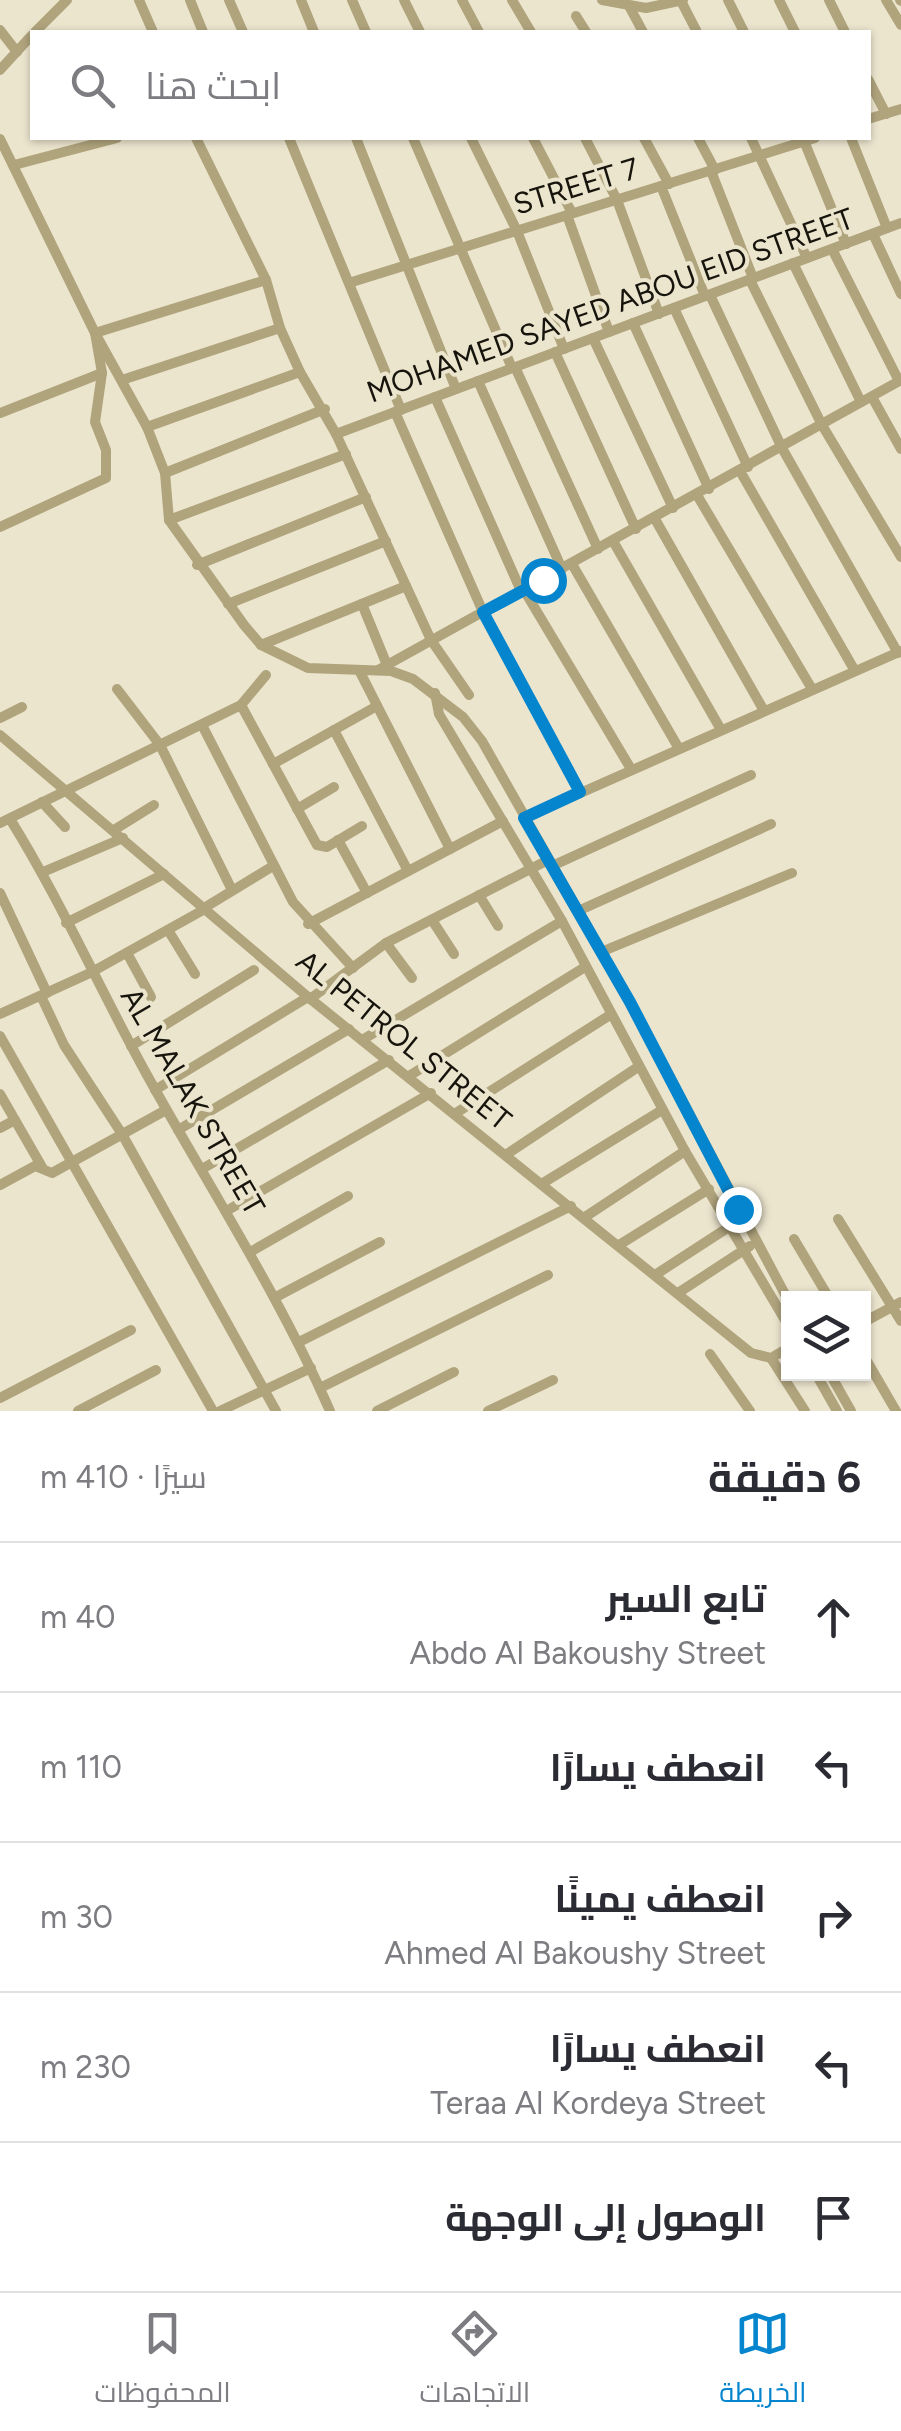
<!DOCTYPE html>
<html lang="ar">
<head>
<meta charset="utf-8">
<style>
	:root { --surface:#fff; --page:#f2f2f3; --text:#2b2b33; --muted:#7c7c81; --line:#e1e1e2; --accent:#0585cd }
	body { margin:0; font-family:Figtree,Cairo,sans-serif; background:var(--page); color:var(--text); direction:rtl }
	.controls { position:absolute; right:30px; bottom:30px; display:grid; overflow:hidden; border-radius:0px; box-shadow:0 2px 8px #0004 }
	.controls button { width:90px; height:90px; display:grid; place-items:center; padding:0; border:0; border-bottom:2px solid var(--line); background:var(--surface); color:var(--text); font:50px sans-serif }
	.stop { position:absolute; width:30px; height:30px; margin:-22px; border:8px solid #0585cd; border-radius:50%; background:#fff }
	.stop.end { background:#0585cd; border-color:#fff; box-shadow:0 2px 10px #0008 }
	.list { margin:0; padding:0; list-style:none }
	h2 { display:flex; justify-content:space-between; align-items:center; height:130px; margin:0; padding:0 40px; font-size:42px }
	h2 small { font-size:32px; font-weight:400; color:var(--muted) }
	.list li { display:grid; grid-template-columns:65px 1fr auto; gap:30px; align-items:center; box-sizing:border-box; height:150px; padding:0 40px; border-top:2px solid var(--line) }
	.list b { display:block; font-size:38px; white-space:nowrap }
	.list p { margin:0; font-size:32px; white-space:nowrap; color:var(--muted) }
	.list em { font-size:32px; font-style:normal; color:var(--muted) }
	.icon { flex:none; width:55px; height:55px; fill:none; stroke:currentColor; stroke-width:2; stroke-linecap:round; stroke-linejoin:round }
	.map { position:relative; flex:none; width:901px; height:1411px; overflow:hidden; direction:ltr }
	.search { position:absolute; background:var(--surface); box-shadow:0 2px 8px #0004; left:30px; right:30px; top:30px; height:110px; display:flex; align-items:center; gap:25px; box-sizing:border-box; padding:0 35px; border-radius:0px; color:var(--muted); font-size:38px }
	.sheet { height:880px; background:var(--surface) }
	nav { display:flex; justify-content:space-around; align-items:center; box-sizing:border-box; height:140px; border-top:2px solid var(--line); background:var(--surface); font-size:28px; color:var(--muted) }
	nav a { display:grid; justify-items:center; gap:5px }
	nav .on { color:var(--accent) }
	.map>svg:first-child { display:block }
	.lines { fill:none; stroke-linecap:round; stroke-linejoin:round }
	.minor { stroke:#b0a47d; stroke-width:10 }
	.route { stroke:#0585cd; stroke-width:12 }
	.labels { text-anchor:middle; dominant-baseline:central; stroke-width:8; stroke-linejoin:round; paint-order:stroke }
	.street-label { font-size:30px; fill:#16140c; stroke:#ece5ce }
</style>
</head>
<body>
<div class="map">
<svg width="901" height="1411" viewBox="0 0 901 1411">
	<rect width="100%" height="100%" fill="#ece5ce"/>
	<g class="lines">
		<g class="minor">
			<polyline points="139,0 153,32"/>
			<polyline points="190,0 203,32"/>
			<polyline points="229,0 243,32"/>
			<polyline points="301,0 314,32"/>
			<polyline points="352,0 366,32"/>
			<polyline points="404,0 420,32"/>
			<polyline points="462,0 479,32"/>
			<polyline points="512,0 531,32"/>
			<polyline points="602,0 646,8 683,0"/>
			<polyline points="728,0 744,32"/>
			<polyline points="779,0 795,32"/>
			<polyline points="829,0 845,32"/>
			<polyline points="886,0 901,25"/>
			<polyline points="900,0 901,1"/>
			<polyline points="681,1 697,32"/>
			<polyline points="629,6 643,32"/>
			<polyline points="576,16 586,32"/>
			<polyline points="0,30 17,52"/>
			<polyline points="35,32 67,0"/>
			<polyline points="0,70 32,35"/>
			<polyline points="868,79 886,114"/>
			<polyline points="868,119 901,109"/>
			<polyline points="196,138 266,280 280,328 300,372 336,434 431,640 469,695"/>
			<polyline points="289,138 401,410"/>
			<polyline points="356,138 456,389"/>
			<polyline points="413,138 512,368"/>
			<polyline points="471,138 517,231 564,349"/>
			<polyline points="533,138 572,213"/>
			<polyline points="585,138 617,200 659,314"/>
			<polyline points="644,138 669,184"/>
			<polyline points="698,138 715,170"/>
			<polyline points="751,138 807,258"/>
			<polyline points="851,138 887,228"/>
			<polyline points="0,139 95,333 147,427 165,473 169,520 244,625 261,645 308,668 391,671 413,679 463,717 482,741 630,1002 788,1300"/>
			<polyline points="804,141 846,244"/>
			<polyline points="14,165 117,138"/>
			<polyline points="711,171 753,278"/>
			<polyline points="661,186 705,296"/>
			<polyline points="567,215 609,332"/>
			<polyline points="873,234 901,294"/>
			<polyline points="832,249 899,381"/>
			<polyline points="793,263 861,402"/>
			<polyline points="750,280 822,425 901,557"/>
			<polyline points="352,282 815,138"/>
			<polyline points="710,295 782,448 898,653"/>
			<polyline points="674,308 748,467"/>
			<polyline points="633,323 709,489"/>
			<polyline points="593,338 673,508"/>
			<polyline points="555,352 636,529"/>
			<polyline points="515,367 598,549"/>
			<polyline points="122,380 280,328"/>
			<polyline points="478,381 562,569"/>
			<polyline points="435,397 521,591"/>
			<polyline points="872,397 901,449"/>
			<polyline points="395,412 483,612 580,792"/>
			<polyline points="0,413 102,373"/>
			<polyline points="147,427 300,372"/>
			<polyline points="336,434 901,223"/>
			<polyline points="740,471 855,671"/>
			<polyline points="165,473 325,409"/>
			<polyline points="697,495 812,689"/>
			<polyline points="655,519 763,709"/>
			<polyline points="169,520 346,454"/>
			<polyline points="0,527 106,478 106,450 95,422 102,373 95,333 266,280"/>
			<polyline points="613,541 720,728"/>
			<polyline points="572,564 678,747"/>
			<polyline points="197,565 366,497"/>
			<polyline points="524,590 631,769"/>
			<polyline points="228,604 386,541"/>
			<polyline points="362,604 387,665"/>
			<polyline points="261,645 406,586"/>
			<polyline points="378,670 901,380"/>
			<polyline points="360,672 450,849"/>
			<polyline points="117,689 160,745 232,890"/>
			<polyline points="435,693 439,714 562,921 685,1151 788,1325"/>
			<polyline points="241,705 317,845 327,847 362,826"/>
			<polyline points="0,718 22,707"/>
			<polyline points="202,725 293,902 353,968"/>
			<polyline points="334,730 408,871"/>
			<polyline points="0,735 308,997 751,1353 771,1358 788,1348"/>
			<polyline points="273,764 377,706"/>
			<polyline points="42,802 65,827"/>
			<polyline points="297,809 334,787"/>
			<polyline points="524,818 901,651"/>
			<path d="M10,819c51,82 90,171 137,256 62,112 131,218 183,336"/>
			<polyline points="0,823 241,705 266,675"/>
			<polyline points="114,830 154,805"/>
			<polyline points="338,840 367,893"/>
			<polyline points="552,866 751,775"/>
			<polyline points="43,872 123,838"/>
			<polyline points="0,893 47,993"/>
			<polyline points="479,895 498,926"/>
			<polyline points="204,908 273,866"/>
			<polyline points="578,911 771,824"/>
			<polyline points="432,920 454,954"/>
			<polyline points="66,923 164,874"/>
			<polyline points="308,924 503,821"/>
			<polyline points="168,930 195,974"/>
			<polyline points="386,943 412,978"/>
			<polyline points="601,952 792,873"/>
			<polyline points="127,953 151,997"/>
			<polyline points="41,996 64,1045 122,1134 276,1411"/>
			<polyline points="310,999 386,943 548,860"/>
			<polyline points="0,1014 90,973 205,909"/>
			<polyline points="0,1036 213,1411"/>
			<polyline points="362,1040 562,921"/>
			<polyline points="131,1046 254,970"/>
			<polyline points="409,1076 585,967"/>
			<polyline points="155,1090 308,997"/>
			<polyline points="0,1094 42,1167"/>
			<polyline points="456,1113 610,1015"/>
			<polyline points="0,1128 15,1120"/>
			<polyline points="178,1130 349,1029"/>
			<polyline points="507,1154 638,1067"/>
			<polyline points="202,1169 389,1060"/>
			<polyline points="543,1183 662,1110"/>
			<polyline points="0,1185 35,1166 52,1173 166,1110"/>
			<polyline points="228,1210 431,1093"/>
			<polyline points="585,1217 685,1151"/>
			<polyline points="838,1219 901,1321"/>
			<polyline points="794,1239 829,1298"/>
			<polyline points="619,1245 709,1189"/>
			<polyline points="252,1251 348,1196"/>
			<polyline points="655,1275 732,1225"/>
			<polyline points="678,1293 750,1246"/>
			<polyline points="276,1297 380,1242"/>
			<polyline points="864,1322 901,1302"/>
			<polyline points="299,1342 571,1206"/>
			<polyline points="710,1354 750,1411"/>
			<polyline points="864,1356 896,1411"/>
			<polyline points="771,1358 805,1411"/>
			<polyline points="816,1374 837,1411"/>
			<polyline points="830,1374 851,1411"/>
			<polyline points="320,1388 548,1275"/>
			<polyline points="0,1398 131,1330"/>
			<polyline points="78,1411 156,1370"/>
			<polyline points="220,1411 311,1368"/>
			<polyline points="377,1411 454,1372"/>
			<polyline points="488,1411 553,1380"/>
		</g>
	</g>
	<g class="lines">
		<polyline class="route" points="543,580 483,612 580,792 524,818 630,1002 738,1209"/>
	</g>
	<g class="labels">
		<g class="street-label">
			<text transform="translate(576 186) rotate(-17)">STREET 7</text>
			<text transform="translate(610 305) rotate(-20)">MOHAMED SAYED ABOU EID STREET</text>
			<text transform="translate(404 1040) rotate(39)">AL PETROL STREET</text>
			<text transform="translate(193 1101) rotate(60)">AL MALAK STREET</text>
		</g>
	</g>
</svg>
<div class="controls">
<button><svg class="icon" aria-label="layers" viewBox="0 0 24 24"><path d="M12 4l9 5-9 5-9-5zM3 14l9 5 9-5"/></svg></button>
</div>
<div class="stop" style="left:543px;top:580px"></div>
<div class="stop end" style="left:738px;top:1209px"></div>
<div class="search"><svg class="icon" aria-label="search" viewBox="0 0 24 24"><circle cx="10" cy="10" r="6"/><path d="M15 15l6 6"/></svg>ابحث هنا</div>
</div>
<section class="sheet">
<h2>6 دقيقة<small>سيرًا · 410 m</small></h2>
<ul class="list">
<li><svg class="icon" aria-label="ahead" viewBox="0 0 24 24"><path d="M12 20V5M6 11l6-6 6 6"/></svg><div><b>تابع السير</b><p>Abdo Al Bakoushy Street</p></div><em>40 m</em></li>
<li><svg class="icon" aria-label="left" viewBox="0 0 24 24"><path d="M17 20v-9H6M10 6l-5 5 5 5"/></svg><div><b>انعطف يسارًا</b></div><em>110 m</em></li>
<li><svg class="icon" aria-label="right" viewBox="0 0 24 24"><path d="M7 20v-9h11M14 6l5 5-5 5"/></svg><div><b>انعطف يمينًا</b><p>Ahmed Al Bakoushy Street</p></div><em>30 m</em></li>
<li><svg class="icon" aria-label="left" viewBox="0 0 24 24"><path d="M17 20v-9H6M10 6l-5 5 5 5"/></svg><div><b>انعطف يسارًا</b><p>Teraa Al Kordeya Street</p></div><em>230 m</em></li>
<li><svg class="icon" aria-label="arrive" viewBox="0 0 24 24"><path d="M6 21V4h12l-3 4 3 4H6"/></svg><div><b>الوصول إلى الوجهة</b></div></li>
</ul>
</section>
<nav>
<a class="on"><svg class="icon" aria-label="map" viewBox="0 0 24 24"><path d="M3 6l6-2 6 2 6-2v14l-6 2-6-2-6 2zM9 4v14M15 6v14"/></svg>الخريطة</a>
<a><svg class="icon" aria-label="directions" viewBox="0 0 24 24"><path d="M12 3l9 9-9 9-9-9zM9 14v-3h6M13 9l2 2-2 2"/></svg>الاتجاهات</a>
<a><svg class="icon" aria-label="saved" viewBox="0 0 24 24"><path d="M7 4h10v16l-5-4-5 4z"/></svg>المحفوظات</a>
</nav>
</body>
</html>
